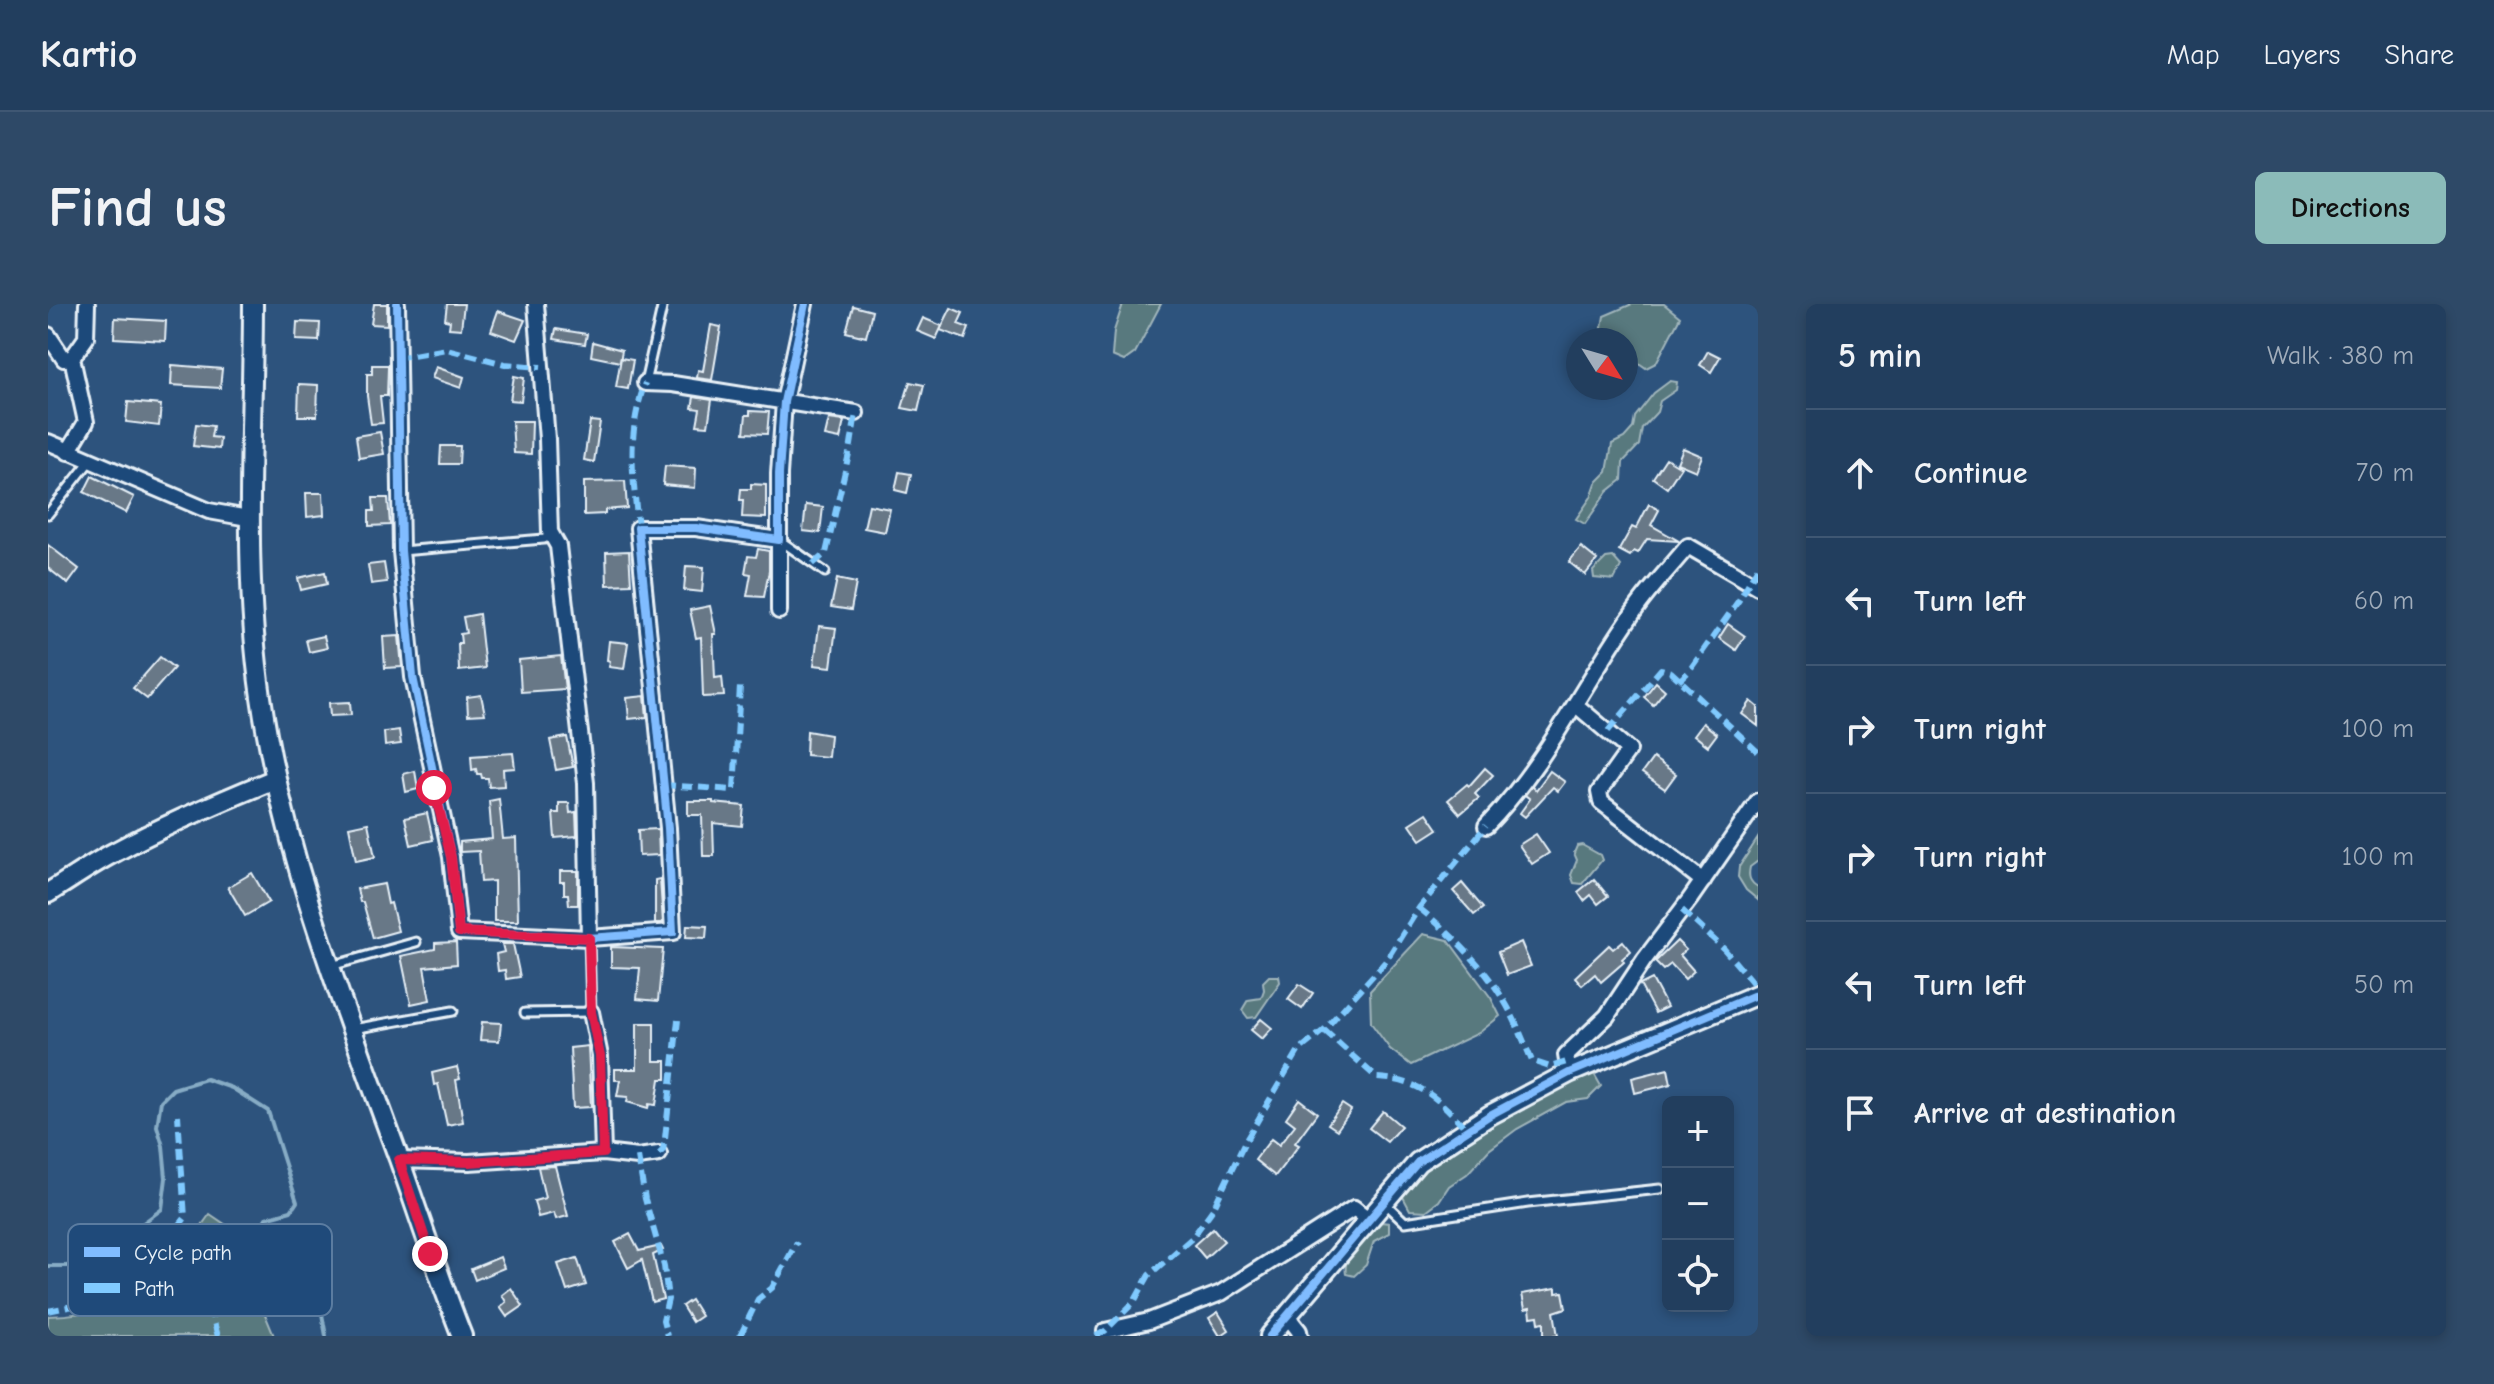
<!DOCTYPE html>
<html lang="en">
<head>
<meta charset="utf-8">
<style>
	:root { --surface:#223e5e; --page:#2e4967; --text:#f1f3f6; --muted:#a2aebc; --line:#3f5773; --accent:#8bbbb9 }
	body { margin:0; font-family:"Comic Neue",sans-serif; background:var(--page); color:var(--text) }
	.controls { position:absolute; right:24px; bottom:24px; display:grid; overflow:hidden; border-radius:12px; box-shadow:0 4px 12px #0003 }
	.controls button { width:72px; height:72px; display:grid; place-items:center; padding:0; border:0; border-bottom:2px solid var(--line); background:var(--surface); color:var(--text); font:40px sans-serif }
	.compass { position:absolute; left:1518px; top:24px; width:72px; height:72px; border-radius:50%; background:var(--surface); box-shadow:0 4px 12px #0003; rotate:127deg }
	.stop { position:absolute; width:24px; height:24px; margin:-18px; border:6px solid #e11d48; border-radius:50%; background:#fff }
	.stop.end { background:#e11d48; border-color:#fff; box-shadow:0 2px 8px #0008 }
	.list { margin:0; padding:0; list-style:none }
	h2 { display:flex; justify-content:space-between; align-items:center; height:104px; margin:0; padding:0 32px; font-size:34px }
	h2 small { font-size:26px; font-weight:400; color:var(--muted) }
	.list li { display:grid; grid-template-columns:52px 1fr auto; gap:24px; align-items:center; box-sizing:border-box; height:128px; padding:0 32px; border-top:2px solid var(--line) }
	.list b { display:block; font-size:30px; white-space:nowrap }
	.list em { font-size:26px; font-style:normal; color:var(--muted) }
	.icon { flex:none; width:44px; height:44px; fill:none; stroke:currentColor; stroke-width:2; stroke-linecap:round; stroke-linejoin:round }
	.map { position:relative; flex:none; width:1710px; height:1032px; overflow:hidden; border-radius:12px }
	header { display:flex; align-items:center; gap:48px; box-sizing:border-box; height:112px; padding:0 40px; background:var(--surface); border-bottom:2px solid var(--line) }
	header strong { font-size:38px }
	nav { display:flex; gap:44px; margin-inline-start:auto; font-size:28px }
	.intro { display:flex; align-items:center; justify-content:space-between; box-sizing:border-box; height:192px; padding:0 48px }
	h1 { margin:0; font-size:56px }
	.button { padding:20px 36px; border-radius:12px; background:var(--accent); color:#111; font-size:28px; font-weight:700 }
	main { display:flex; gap:48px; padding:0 48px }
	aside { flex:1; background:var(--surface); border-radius:12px; box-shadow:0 4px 12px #0003 }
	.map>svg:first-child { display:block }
	.green { fill:#58797e; stroke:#a0b5bb; stroke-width:2 }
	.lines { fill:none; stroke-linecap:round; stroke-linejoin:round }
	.stream { stroke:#87acc5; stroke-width:4 }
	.building { fill:#677887; stroke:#e8f1f8; stroke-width:2 }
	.service-casing { stroke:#e8f1f8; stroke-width:13 }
	.minor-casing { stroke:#e8f1f8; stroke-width:20 }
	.tertiary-casing { stroke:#e8f1f8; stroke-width:24 }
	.service { stroke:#1f4a7a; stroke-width:7 }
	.minor { stroke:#1f4a7a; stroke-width:14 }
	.tertiary { stroke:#1f4a7a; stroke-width:18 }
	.quiet { stroke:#80caff; stroke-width:6; stroke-dasharray:12 6; stroke-linecap:butt }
	.cycleway-casing { stroke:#1f4a7a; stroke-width:13 }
	.cycleway { stroke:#80bcff; stroke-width:8 }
	.route { stroke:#e11d48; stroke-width:10 }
	.key { fill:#1f4a7a; stroke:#5b7ca0; stroke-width:2 }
	.key-label { font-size:22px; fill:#e8f1f8 }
</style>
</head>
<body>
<header>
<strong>Kartio</strong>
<nav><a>Map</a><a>Layers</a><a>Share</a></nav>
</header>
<div class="intro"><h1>Find us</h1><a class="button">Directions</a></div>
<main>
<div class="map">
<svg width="1710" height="1032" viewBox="0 0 1710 1032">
	<rect width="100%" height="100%" fill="#2d537d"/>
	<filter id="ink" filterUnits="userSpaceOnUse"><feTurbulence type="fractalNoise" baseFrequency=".0125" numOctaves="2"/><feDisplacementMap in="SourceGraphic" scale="16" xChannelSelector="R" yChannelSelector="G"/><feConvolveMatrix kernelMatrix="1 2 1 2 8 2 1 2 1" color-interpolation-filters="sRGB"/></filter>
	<g filter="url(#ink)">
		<g class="green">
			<polygon points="1075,0 1113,0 1087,49 1076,57 1064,52 1066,27"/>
			<polygon points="1584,0 1616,0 1632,13 1608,59 1598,64 1578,50 1578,36 1552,34 1556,12"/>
			<polygon points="1622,77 1629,78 1628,86 1612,97 1609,108 1594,124 1591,141 1575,158 1574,176 1559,188 1537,220 1528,215 1543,193 1548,179 1559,168 1564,140 1576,134 1585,124 1587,113 1606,89"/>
			<polygon points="1565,253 1573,262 1566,276 1546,274 1545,267 1558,254"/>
			<path d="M1710,534v23l-8,6c-2,9 -1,15 8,20v13l-12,-10 -8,-13 1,-10z"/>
			<polygon points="1534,541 1552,551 1554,556 1534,580 1526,579 1523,571 1529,556 1526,549 1529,542"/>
			<polygon points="1375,630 1400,636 1443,694 1452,712 1431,729 1363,761 1342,745 1323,719 1322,687"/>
			<polygon points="1221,672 1231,672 1232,678 1208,713 1200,714 1194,706 1200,696 1213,694 1216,686 1215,678"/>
			<polygon points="1545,768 1553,782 1540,795 1518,798 1469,825 1441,846 1419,870 1401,882 1391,897 1378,907 1362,906 1354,891 1368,867 1413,837 1501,786"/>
			<path d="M162,910l19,13 45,109h-226v-20c41,-1 87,-11 116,-41 17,-18 31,-41 46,-61z"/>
			<path d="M1333,918l8,1v10l-15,8 -8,24 -12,11 -8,-2c-4,-19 20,-41 35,-52z"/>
		</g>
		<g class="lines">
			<polyline class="stream" points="0,962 19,962 79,931 114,905 118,874 115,842 109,822 113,797 125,785 158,775 184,784 220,807 249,898 243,907 218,914 207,936 213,942 223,946 224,952 249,982 266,992 274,1010 278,1032"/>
		</g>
		<g class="building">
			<polygon points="326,0 339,0 339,21 323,20"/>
			<polygon points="399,0 416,0 413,25 401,24 402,17 397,16"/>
			<polygon points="805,2 824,7 818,33 798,28"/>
			<polygon points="903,4 915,9 910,20 921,24 917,35 892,26"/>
			<polygon points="450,7 477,16 468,36 443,27"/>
			<polygon points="67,14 118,17 117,37 66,34"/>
			<polygon points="875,14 894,22 888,35 869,27"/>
			<polygon points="249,18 272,19 271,37 248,36"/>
			<polygon points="663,21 673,23 664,76 649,74 650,66 655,67"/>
			<polygon points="508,25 539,30 537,40 506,35"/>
			<polygon points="545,38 574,46 572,58 543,52"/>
			<polygon points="1660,47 1672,53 1663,68 1652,61"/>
			<polygon points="573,54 585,56 580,85 568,83"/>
			<polygon points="124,61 174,65 172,84 123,81"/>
			<polygon points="324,61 340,61 340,64 339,92 332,92 335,119 323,120 319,92 319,70 324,70"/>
			<polygon points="388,63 416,73 413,84 384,74"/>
			<polygon points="466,72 476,74 473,97 462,96"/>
			<polygon points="862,78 876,81 870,107 854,104"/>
			<polygon points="251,80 270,81 269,112 250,112"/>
			<polygon points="646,93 664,96 660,122 649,121 652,105 644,104"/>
			<polygon points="80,98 113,101 111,122 78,118"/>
			<polygon points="702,107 721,108 719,130 696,129 698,111 702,111"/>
			<polygon points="781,115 796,117 792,135 777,132"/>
			<polygon points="464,117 484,117 483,150 466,149"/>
			<polygon points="542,117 552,118 546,158 536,156"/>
			<polygon points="148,120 165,122 163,133 172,134 171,145 145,142"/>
			<polygon points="332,128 336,150 311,154 308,132"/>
			<polygon points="393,142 412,142 411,160 392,160"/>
			<polygon points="1635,144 1654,152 1648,167 1629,159"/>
			<polygon points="1618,154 1633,163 1619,184 1605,174"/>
			<polygon points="617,162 648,164 647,184 615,181"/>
			<polygon points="851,168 863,170 859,189 847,186"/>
			<polygon points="44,172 86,193 78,209 36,188"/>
			<polygon points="577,177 579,204 557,206 557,210 536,211 536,178"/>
			<polygon points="703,180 718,181 718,214 694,213 695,196 692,196 693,185 703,185"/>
			<polygon points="258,189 275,189 276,211 259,213"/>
			<polygon points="325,194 340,194 342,221 321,222 321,207 326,207"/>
			<polygon points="1601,200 1611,206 1603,221 1631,237 1599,235 1590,249 1586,247 1582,252 1571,246 1584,223 1588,225"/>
			<polygon points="758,201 775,203 772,229 755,227"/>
			<polygon points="821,201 842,205 837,228 816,224"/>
			<polygon points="0,241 31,265 20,280 0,264"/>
			<polygon points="1533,243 1549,256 1537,271 1521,258"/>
			<polygon points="710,245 721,247 721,267 716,293 699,292 703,270 697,269 700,252 708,253"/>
			<polygon points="581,247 583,280 559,281 558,248"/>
			<polygon points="336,259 339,278 323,280 320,261"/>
			<polygon points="638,262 656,263 654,288 636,286"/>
			<polygon points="277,268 279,280 253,286 250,274"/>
			<polygon points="789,275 808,279 803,306 783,303"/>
			<polygon points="662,302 668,330 665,330 667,374 674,373 676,392 655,393 653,333 648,334 642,306"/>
			<polygon points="431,310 437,364 411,367 410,339 413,339 412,330 418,329 415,313"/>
			<polygon points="1680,320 1697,332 1688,346 1671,334"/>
			<polygon points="771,322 788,324 783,363 766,361"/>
			<polygon points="276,332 279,344 261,348 258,336"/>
			<polygon points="351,332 354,363 337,364 335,333"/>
			<polygon points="561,337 580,339 576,365 561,363 562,357 559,356"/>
			<polygon points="513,352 517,385 473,388 471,356"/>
			<polygon points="112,353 126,364 99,395 85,384"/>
			<polygon points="1608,378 1617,386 1605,401 1596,393"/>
			<polygon points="433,391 437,410 420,411 419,393"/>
			<polygon points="597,392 599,413 581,415 579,394"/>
			<polygon points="1703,397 1710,403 1710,422 1694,410"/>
			<polygon points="302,398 303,411 282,412 281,399"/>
			<polygon points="1655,419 1669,430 1660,442 1646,431"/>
			<polygon points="351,426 353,440 337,442 336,428"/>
			<polygon points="759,427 782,431 780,453 758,451"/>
			<polygon points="519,433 525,463 508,466 502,436"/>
			<polygon points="465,449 467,464 455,465 456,482 441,483 440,474 434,474 433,470 429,470 428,465 424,466 423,452"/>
			<polygon points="1605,454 1628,470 1617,485 1594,469"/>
			<polygon points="1437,464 1445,471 1427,490 1431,494 1412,510 1400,496 1419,480 1421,482"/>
			<polygon points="367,467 370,485 358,488 355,470"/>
			<polygon points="1502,467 1517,478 1510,487 1505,483 1477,513 1472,509 1482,495 1477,491 1484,482 1488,486"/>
			<polygon points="451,495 455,535 468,534 470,617 446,617 446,577 433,578 431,547 412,548 412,538 444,535 441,497"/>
			<polygon points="640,497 665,497 665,499 696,502 694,522 665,519 666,552 655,552 654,511 640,511"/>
			<polygon points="511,499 521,499 522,509 528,508 529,532 507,534 505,509 511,509"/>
			<polygon points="379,509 385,536 363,541 357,514"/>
			<polygon points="1379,509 1390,525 1373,536 1362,520"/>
			<polygon points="320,519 327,553 308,557 301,523"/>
			<polygon points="610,525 611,551 591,552 590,526"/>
			<polygon points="1488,530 1501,549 1484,560 1471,541"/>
			<polygon points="512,567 530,567 530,601 521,601 520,590 516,590 516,578 512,578"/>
			<polygon points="204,569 221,598 197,612 180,583"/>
			<polygon points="612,575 615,619 607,619 607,576"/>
			<polygon points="1546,575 1560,592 1550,600 1543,591 1536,597 1530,588"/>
			<polygon points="1414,579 1435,604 1426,611 1405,587"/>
			<polygon points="336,580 340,600 343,599 350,627 325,634 315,598 312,598 309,585"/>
			<polygon points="639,621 659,622 658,634 638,633"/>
			<polygon points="1575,637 1583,647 1574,655 1576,658 1553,678 1547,670 1534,681 1527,673 1561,641 1565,645"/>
			<polygon points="1629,637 1638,646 1632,651 1646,667 1637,675 1623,660 1615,666 1607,658"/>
			<polygon points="408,638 409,660 376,663 382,696 363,700 353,652 387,645 387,639"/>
			<polygon points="1473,638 1483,662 1459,671 1450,648"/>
			<polygon points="454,640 465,640 472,673 458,675 457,666 450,667 448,650 456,648"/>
			<polygon points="563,643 615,645 610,697 589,695 592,664 563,663"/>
			<polygon points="1604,675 1619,703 1607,709 1592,681"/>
			<polygon points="1251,680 1265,689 1254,705 1240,695"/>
			<polygon points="1213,715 1224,724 1214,735 1203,726"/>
			<polygon points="434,718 453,719 451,737 432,736"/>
			<polygon points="589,719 606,719 606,757 618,757 618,775 612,775 608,801 601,800 600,804 579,798 580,793 569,792 572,776 567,776 567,765 589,765"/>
			<polygon points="540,742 543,803 525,804 522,744"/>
			<polygon points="409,763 412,775 408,776 415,818 399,821 390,780 386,781 384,769"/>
			<polygon points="1620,765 1623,780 1587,789 1584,774"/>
			<polygon points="1251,795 1269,809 1247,839 1251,841 1227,872 1207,856 1223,835 1231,841 1247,821 1238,814"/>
			<polygon points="1294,800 1303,806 1289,826 1280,820"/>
			<polygon points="1335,807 1353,822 1339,838 1321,824"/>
			<polygon points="507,862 520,912 508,915 506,909 490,913 486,897 497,894 490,863"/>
			<polygon points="1165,924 1176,937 1157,954 1146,941"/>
			<polygon points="582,930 591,947 613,942 615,946 605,951 615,995 604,998 594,956 580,964 567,938"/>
			<polygon points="452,953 456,964 427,976 423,965"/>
			<polygon points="529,954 538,981 519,987 510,960"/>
			<polygon points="463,984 475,1002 459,1013 452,1003 458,998 454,991"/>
			<polygon points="1508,984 1508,989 1515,988 1518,1004 1506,1008 1510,1032 1496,1032 1496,1018 1491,1019 1490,1012 1483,1013 1482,1004 1477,1005 1474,990"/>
			<polygon points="643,996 653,1012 644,1018 634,1002"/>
			<polygon points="1170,1008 1181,1026 1172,1032 1161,1014"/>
		</g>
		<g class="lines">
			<g class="service-casing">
				<g id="service">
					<polyline points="597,79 614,4"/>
					<polyline points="0,210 42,157"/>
					<polyline points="733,237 777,268"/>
					<polyline points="353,247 496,235 503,231"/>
					<polyline points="283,662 368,638"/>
					<polyline points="477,709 543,708 541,634"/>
					<polyline points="305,725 405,707"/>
					<polyline points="1337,899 1357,918 1480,899 1612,885"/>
				</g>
			</g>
			<g class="minor-casing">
				<g id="minor">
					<polyline points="349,0 353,247 365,373 403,553 411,628 541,634 625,628 620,524 590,224 648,224 731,236 731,170 736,98 757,0"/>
					<polyline points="488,0 499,135 502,228 510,242 538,479 541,634"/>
					<polyline points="0,31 16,55 24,54"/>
					<polyline points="597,79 625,80 808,109"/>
					<polyline points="0,138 161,207 200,214"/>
					<polyline points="20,148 38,118 24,54 38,34 39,0"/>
					<polyline points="731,307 731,236"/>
					<polyline points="1528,401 1581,446 1551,488 1553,498 1655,577"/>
					<path d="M1438,522c61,-63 97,-142 147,-213 16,-24 37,-45 55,-67l70,41"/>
					<polyline points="543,708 552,752 555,849"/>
					<polyline points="1521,769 1518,751 1559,712 1596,656 1642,595 1710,497"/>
					<polyline points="351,856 421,858 555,849 590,853 611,850"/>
					<polyline points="1240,1013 1251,1027 1252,1032"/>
					<polyline points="1057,1027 1101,1017 1173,989 1306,904 1320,915"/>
				</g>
			</g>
			<g class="tertiary-casing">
				<g id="tertiary">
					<path d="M205,0c0,131 -11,262 8,393 23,160 83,311 138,462 21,59 40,119 63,177"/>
					<path d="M0,589c23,-14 45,-30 69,-42 52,-28 104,-50 158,-72"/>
					<polyline points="1222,1032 1370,858 1442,811 1521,769 1710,690"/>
				</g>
			</g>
			<use href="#service" class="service"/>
			<use href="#minor" class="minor"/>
			<use href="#tertiary" class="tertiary"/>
			<g class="quiet">
				<polyline points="348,54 399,45 457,60 493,63"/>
				<path d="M590,224c-5,-55 -12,-91 7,-145"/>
				<polyline points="765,260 778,249 803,141 808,109"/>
				<polyline points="1631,377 1641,367 1691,296 1710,263"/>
				<polyline points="1560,427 1613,365 1623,368 1710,448"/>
				<polyline points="615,481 686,486 692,382"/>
				<path d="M1371,604c31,25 63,56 84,91 12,19 20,41 29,62l18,6 17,-5"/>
				<polyline points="1634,606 1676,645 1710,685"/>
				<path d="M1276,726l53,48c44,2 62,21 90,52"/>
				<polyline points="611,850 615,846 617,834 630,716"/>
				<polyline points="590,853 597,895 616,962 620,995 615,1017 619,1032"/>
				<polyline points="146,951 170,1032"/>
				<polyline points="0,1007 35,1000 83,984 137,914 130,811"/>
				<polyline points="692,1032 710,995 724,984 749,938"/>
				<polyline points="1048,1032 1057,1027 1086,998 1101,971 1144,934 1165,905 1197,838 1251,746 1276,726 1337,658 1371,604 1438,522"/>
			</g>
			<g class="cycleway-casing">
				<g id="cycleway">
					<polyline points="349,0 353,247 365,373 403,553 411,628 541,634 625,628 620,524 590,224 648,224 731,236 731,170 736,98 757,0"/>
					<polyline points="1222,1032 1370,858 1442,811 1521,769 1710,690"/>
				</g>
			</g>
			<use href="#cycleway" class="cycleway"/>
		</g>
	</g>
	<g class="lines" filter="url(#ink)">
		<polyline class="route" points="382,950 351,856 421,858 555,849 552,752 543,708 541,634 411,628 403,553 386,484"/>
	</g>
	<rect x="20" y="920" width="264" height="92" rx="12" class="key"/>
	<rect x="36" y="943" width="36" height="10" fill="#80bcff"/>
	<rect x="36" y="979" width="36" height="10" fill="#80caff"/>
	<g class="key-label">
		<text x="86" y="956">Cycle path</text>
		<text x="86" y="992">Path</text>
	</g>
</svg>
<div class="controls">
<button>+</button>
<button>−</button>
<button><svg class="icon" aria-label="locate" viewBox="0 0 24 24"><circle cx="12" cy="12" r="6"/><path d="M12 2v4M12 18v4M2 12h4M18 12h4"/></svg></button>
</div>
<svg class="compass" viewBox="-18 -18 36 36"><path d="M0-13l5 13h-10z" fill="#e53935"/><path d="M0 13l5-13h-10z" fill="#a2aebc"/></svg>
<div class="stop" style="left:386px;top:484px"></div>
<div class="stop end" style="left:382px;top:950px"></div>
</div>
<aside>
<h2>5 min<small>Walk · 380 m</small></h2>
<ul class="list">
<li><svg class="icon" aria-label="ahead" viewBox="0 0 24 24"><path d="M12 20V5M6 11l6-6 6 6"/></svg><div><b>Continue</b></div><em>70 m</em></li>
<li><svg class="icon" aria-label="left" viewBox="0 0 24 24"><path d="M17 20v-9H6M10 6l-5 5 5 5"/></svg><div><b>Turn left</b></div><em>60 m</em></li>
<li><svg class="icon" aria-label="right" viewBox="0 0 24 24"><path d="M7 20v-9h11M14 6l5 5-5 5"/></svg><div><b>Turn right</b></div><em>100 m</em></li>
<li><svg class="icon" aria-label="right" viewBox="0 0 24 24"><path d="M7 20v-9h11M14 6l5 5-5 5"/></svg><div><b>Turn right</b></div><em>100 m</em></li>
<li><svg class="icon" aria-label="left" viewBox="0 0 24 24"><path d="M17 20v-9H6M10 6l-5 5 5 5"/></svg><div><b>Turn left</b></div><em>50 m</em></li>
<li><svg class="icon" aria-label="arrive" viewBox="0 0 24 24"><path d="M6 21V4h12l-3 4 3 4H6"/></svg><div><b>Arrive at destination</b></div></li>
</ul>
</aside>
</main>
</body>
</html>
